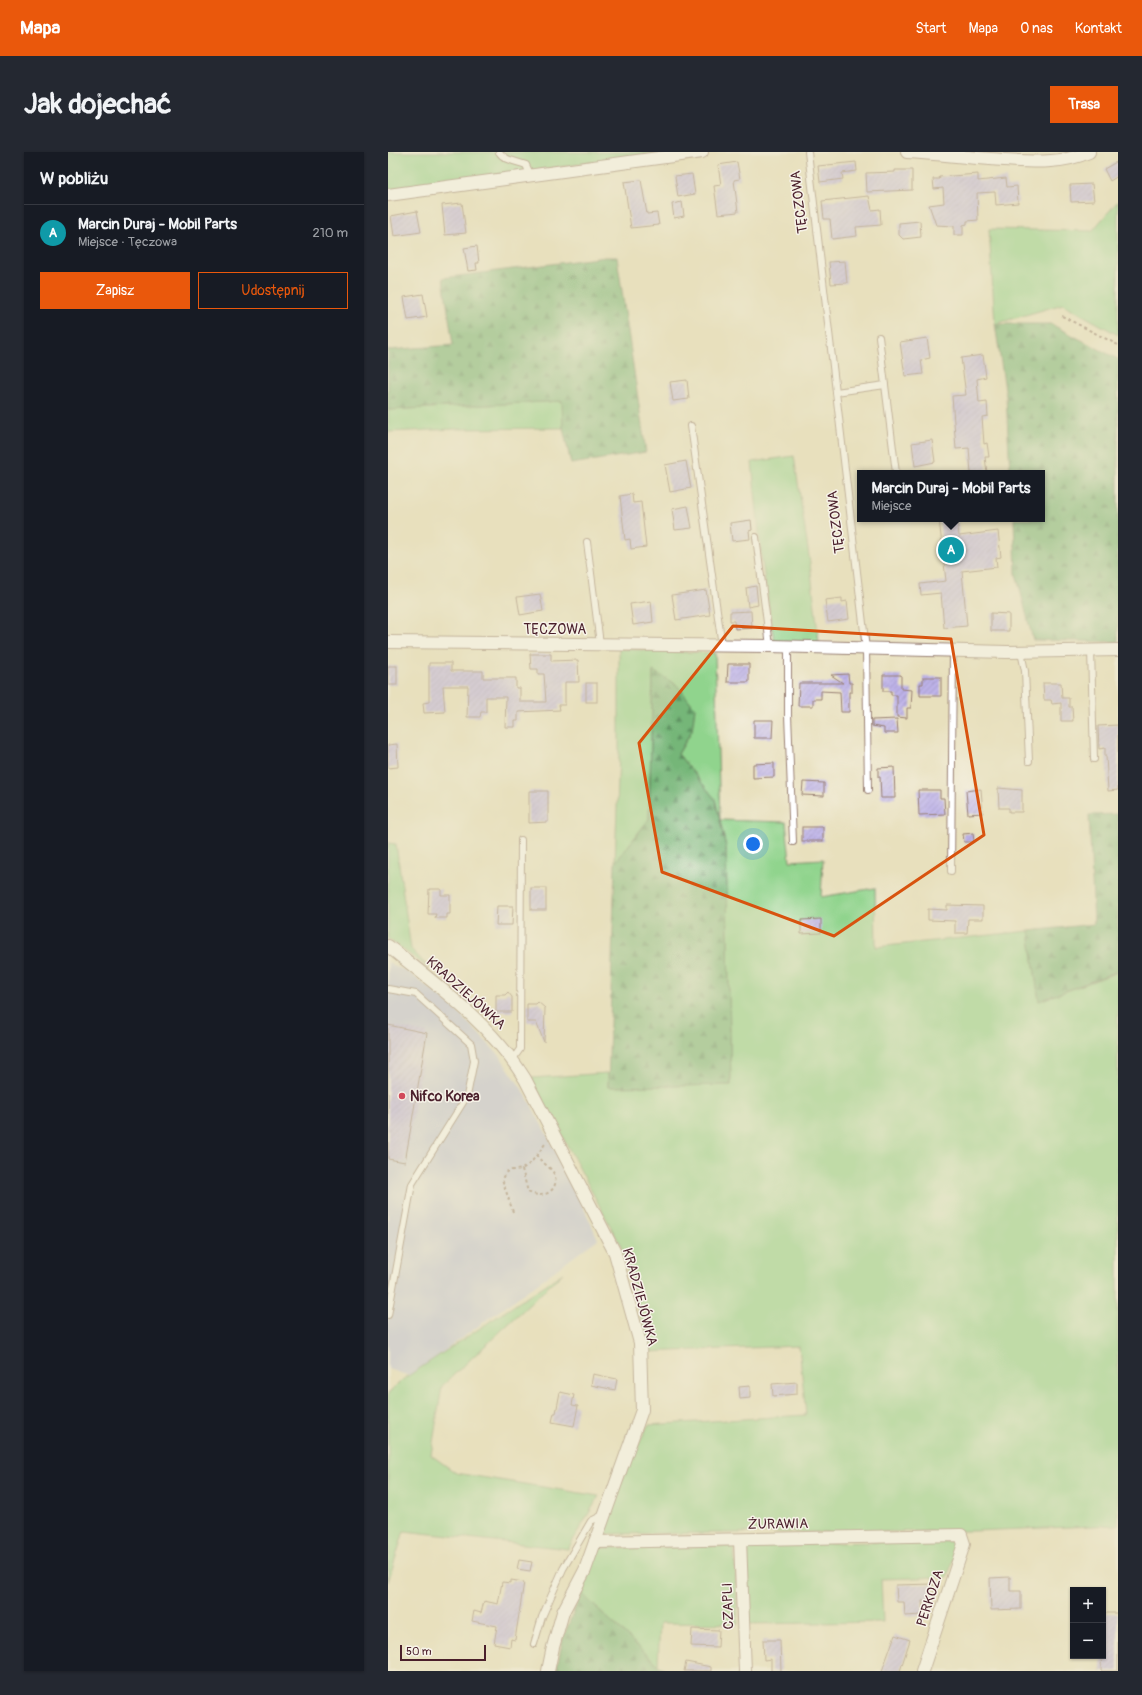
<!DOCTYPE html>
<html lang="pl">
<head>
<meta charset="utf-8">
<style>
	:root { --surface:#171b24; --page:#242831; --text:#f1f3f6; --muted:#9ea1a6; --line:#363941; --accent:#ea580c }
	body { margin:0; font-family:Pangolin,sans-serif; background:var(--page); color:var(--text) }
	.controls { position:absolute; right:12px; bottom:12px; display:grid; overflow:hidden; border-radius:0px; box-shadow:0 1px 3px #0004 }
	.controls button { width:36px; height:36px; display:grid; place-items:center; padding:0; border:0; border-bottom:1px solid var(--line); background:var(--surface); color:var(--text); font:20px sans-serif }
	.scale { position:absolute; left:12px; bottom:10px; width:86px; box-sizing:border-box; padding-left:4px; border:2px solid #4a1f2b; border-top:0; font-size:11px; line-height:14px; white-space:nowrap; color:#4a1f2b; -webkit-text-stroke:3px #f7f3e8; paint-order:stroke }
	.you { position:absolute; left:365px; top:692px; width:14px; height:14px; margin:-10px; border:3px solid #fff; border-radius:50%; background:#1a73e8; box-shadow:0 0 0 6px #1a73e833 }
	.badge { display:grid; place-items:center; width:26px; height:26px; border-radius:50%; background:var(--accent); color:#fff; font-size:13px; font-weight:700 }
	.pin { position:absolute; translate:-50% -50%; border:2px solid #fff; box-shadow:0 1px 4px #0006 }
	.popup { position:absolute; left:469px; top:318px; width:188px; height:52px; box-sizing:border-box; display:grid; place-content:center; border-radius:0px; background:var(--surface); filter:drop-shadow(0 1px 3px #0005); font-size:13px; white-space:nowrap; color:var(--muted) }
	.popup b { font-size:15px; color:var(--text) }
	.popup::after { content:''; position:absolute; left:50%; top:100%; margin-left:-8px; border:8px solid transparent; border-top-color:var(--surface) }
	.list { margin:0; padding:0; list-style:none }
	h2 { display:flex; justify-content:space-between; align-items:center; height:52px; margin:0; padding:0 16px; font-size:17px }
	h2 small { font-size:13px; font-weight:400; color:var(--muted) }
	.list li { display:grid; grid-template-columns:26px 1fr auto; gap:12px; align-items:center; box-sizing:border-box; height:56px; padding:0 16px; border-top:1px solid var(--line) }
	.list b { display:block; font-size:15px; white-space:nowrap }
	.list p { margin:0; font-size:13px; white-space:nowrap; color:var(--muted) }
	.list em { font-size:13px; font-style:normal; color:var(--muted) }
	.actions { display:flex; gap:8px; padding:12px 16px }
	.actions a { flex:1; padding:9px 0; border:1px solid var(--accent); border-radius:0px; text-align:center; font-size:14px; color:var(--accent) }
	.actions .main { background:var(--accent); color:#fff }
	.map { position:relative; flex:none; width:730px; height:1519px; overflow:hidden; border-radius:0px }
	header { display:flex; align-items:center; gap:24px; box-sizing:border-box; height:56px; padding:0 20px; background:var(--accent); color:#fff }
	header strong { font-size:19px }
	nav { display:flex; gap:22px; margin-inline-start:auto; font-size:14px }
	.intro { display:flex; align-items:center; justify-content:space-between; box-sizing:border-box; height:96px; padding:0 24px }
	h1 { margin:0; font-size:28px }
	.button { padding:10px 18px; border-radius:0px; background:var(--accent); color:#fff; font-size:14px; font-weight:700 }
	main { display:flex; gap:24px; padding:0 24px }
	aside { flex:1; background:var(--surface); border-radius:0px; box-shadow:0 1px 3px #0004 }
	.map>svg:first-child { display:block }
	.industrial { fill:#bfc2dd }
	.grass { fill:#90d48d; stroke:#6d7a5c }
	.forest { fill:url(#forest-firs); stroke:#5f6a52 }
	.building { fill:url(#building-hatch) }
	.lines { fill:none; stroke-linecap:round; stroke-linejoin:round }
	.lane-casing { stroke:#998074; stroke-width:8 }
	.street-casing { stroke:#998074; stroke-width:14 }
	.path { stroke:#998074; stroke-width:2; stroke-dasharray:3 3; stroke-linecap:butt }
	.lane { stroke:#fff; stroke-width:6 }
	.street { stroke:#fff; stroke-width:12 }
	.marked { fill:none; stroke:#d8530f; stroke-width:3; stroke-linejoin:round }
	.poi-dot { fill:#d1495b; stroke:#f7f3e8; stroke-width:1.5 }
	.labels { text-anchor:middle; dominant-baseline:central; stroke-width:3; stroke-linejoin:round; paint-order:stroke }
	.street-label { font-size:14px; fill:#4a1f2b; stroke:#f7f3e8 }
	.poi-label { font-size:14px; font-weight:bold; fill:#4a1f2b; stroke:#f7f3e8; text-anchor:start }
</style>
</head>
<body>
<header>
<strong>Mapa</strong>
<nav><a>Start</a><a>Mapa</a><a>O nas</a><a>Kontakt</a></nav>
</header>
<div class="intro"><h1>Jak dojechać</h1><a class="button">Trasa</a></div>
<main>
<aside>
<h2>W pobliżu<small></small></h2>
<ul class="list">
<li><span class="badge" style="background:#0f9aa8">A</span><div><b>Marcin Duraj - Mobil Parts</b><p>Miejsce · Tęczowa</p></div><em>210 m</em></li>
</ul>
<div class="actions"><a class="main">Zapisz</a><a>Udostępnij</a></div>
</aside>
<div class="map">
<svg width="730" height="1519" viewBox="0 0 730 1519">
	<defs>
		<pattern id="forest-firs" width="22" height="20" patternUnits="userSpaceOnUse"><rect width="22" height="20" fill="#74b678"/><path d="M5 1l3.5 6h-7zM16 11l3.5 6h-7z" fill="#619363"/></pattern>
		<pattern id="building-hatch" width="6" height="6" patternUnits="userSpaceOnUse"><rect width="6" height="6" fill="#beb3e9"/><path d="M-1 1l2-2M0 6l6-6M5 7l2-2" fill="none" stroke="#9c91bd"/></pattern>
	</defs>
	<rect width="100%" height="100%" fill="#f7f3e8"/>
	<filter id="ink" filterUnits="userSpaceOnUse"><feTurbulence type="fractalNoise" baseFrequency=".025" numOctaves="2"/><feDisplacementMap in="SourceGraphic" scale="8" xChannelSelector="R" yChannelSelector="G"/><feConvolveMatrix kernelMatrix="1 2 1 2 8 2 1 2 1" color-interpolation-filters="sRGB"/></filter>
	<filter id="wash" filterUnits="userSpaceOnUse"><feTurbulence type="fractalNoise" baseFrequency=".012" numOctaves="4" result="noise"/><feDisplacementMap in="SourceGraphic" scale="16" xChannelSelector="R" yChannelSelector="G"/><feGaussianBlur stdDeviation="0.9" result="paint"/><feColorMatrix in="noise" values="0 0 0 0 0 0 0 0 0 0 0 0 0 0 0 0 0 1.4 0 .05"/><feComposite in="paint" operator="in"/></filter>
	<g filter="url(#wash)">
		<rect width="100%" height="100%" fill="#e8e0bd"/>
		<polygon class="industrial" points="0,810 23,822 65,855 112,904 138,943 184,1030 210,1087 22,1224 0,1217"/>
		<g class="grass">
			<polygon points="0,0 278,0 0,39"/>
			<polygon points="730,49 730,183 675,152 607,172 601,77 704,79"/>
			<polygon points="175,249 175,276 67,277 0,280 0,258"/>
			<polygon points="406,304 422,411 431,491 386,489 374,410 364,310"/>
			<polygon points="231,497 327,501 332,668 398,670 402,709 435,707 433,745 487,736 488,795 641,779 651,849 730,820 730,1373 586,1379 209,1382 260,1273 418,1263 411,1194 258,1200 254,1171 232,1092 143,926 220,921 220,935 343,933 338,695 327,647 290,602 304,578 265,520 261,667 227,711 231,601"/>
			<polygon points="0,691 8,692 23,797 42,817 0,787"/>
			<polygon points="175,1121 54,1234 43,1303 68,1321 211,1344 180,1397 16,1379 0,1430 0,1242 14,1228"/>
			<polygon points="566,1389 572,1392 559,1425 493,1427 495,1470 360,1472 360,1392"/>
			<polygon points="346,1394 350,1472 272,1471 270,1513 193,1441 211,1396"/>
		</g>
		<g class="forest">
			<polygon points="217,105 229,105 258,300 183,312 175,276 174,249 0,258 0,198 65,193 55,126"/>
			<polygon points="607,172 663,172 730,207 730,490 645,488 628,422 626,367 654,367 654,321 622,321 618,244"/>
			<polygon points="265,519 289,533 307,556 304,578 290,602 327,647 338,695 343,933 220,935 227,711 261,667"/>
			<polygon points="730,662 730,819 651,849 641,779 706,772 701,663"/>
			<polygon points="193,1441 270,1513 280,1519 168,1519 175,1486"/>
		</g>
		<g id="blocks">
			<g class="building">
				<polygon points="730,9 730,24 722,29 716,17"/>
				<polygon points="349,10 352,27 346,28 350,60 330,62 326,34 333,33 330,13"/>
				<polygon points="468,10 469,19 454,21 455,27 432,30 430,14"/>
				<polygon points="507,18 524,18 524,38 479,40 478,21 507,20"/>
				<polygon points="304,22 307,42 290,45 287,24"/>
				<polygon points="590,22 590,29 618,26 619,35 629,34 630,51 608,53 607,40 589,41 590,68 579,69 579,72 575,73 575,83 566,83 566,74 548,73 541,53 556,51 555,36 546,37 545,27 552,27 551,25"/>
				<polygon points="253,28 259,62 269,61 271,73 243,76 236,30"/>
				<polygon points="704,32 706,49 683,50 682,33"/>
				<polygon points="481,44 484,58 492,57 493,73 468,75 469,84 444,87 442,67 436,67 434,49"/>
				<polygon points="294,50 296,64 286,66 284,52"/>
				<polygon points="74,51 78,81 57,83 54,53"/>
				<polygon points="29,59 33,80 6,84 3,64"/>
				<polygon points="532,69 533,85 515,87 511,83 511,71"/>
				<polygon points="89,94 91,111 88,111 89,118 80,119 76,96"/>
				<polygon points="457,109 459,131 443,132 441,110"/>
				<polygon points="35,142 39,165 20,168 16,145"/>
				<polygon points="539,186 542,206 533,208 535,222 517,224 512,190"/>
				<polygon points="595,203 598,225 589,227 591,251 599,250 600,264 594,265 596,292 599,291 601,305 597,305 599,321 583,321 581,296 568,297 564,244 578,243 573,206"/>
				<polygon points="299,228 301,247 285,249 282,230"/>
				<polygon points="544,288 547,310 527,314 524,291"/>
				<polygon points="298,309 303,336 282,340 277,313"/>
				<polygon points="244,342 245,351 253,350 258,395 243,397 242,387 237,388 232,344"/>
				<polygon points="300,354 304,376 287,378 284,357"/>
				<polygon points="551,367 569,367 571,384 610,379 613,405 608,406 609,415 574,419 579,474 556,476 553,441 533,443 532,432 558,429"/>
				<polygon points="363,368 364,378 361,379 362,387 344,389 342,371"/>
				<polygon points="368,434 370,453 360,455 358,436"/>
				<polygon points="318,438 322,463 288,468 284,443"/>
				<polygon points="152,442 155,459 132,463 129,445"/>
				<polygon points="454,446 454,450 459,449 461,467 440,470 437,448"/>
				<polygon points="263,449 265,470 245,473 242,452"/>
				<polygon points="363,459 364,476 347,477 346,469 342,469 342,460"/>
				<polygon points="603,461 621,462 621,479 603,479"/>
				<polygon points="142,502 163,502 163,509 190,508 191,530 177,530 177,553 171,553 172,558 130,560 130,569 127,569 127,575 117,575 118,545 98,545 98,560 93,560 92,565 79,565 80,534 55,534 57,560 36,561 35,551 41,550 41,511 63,511 63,519 95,519 95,526 128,526 128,536 132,536 132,550 158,550 156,522 150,522 150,517 143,517"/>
				<polygon points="340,512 361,512 361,530 339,530"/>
				<rect x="0" y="514" width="9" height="19"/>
				<polygon points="460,522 461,531 464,531 464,540 461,540 461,560 453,560 452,540 433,539 433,547 425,547 425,554 410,554 411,531 455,531 443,523"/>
				<polygon points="495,523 513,523 513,537 524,538 523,556 519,556 519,566 509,565 509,543 503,543 503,539 495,539"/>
				<polygon points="535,525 553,525 553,544 532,544 532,532 535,532"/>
				<rect x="198" y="531" width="11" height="19"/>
				<polygon points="655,531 673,531 674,546 681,546 681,555 684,555 685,569 673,569 673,551 664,552 663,548 656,548"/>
				<polygon points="509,567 510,581 496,581 496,576 484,574 484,568"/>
				<polygon points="366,568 385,568 384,586 366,586"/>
				<polygon points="730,573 730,638 720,639 718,604 717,604 717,596 711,597 710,574"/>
				<polygon points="9,592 10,615 0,616 0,593"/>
				<polygon points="386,611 386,625 365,626 365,612"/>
				<polygon points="506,615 507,646 493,646 492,625 490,625 490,616"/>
				<polygon points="415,630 436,631 436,644 414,643"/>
				<polygon points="610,636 634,638 634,660 621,660 621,656 611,656"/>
				<polygon points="593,637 595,661 580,662 578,639"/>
				<polygon points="530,638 552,638 552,646 556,646 557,662 531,663"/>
				<polygon points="141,639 160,639 160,670 141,671"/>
				<rect x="414" y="675" width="21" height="14"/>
				<polygon points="585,681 586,690 576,690 575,682"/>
				<rect x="143" y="736" width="15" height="22"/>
				<polygon points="41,737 53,737 53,743 62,743 62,762 59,762 59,766 47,766 48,762 40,762"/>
				<polygon points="559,753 595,754 595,767 580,767 579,781 567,781 567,769 540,768 540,757 559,758"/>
				<polygon points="109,754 125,754 124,773 108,773"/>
				<polygon points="433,767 433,781 413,782 413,768"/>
				<polygon points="120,840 124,845 124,860 108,860 108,843 117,843"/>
				<polygon points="150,850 157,856 156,890 148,870 139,870 139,852 148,852"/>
				<polygon points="0,873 39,881 17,1010 0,1007"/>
				<polygon points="205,1222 229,1227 227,1238 203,1233"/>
				<polygon points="409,1230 409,1242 385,1244 384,1232"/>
				<polygon points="362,1234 362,1246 352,1247 351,1235"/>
				<polygon points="172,1240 186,1243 184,1253 190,1254 186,1274 164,1270 166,1261 168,1261"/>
				<polygon points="131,1408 144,1410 142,1419 129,1417"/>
				<polygon points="622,1425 622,1439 633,1439 633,1457 603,1458 602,1426"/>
				<polygon points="123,1428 136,1430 127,1488 123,1487 122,1495 106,1492 109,1474 84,1469 86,1459 93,1461 96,1449 110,1452 114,1430 123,1431"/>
				<polygon points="545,1432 546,1449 534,1449 535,1463 517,1464 516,1450 509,1450 508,1433"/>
				<polygon points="715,1461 730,1461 730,1519 713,1519"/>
				<polygon points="304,1477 331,1478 330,1495 303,1494"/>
				<polygon points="507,1483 522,1488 512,1519 494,1519"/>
				<polygon points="375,1488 392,1488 393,1519 383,1519 383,1507 376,1508"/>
				<polygon points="298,1510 323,1515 323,1519 296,1519"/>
			</g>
		</g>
	</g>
	<g filter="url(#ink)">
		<use href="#blocks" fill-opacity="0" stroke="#998074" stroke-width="1"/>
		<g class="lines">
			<g class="lane-casing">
				<g id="lane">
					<path d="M111,0c6,9 18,9 27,13l5,11"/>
					<polyline points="420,0 478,497 480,638"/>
					<polyline points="497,233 508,321"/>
					<polyline points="448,240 497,233 491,185"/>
					<polyline points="303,274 334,494"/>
					<polyline points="368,385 382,494"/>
					<polyline points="199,390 212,492"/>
					<polyline points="400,495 400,563 405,690"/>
					<polyline points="703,498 706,607"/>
					<polyline points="633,500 637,519 641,609"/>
					<polyline points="563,719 565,499"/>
					<polyline points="0,837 28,842 83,892 86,909 79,944 24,1032 0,1163"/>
					<polyline points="125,907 132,897 133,688"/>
					<polyline points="146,1492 154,1465 175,1417 203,1369 215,1363"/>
				</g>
			</g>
			<g class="street-casing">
				<g id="street">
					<path d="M519,0c33,2 65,6 98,8 28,2 58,4 84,-8"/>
					<polyline points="0,43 314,0"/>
					<polyline points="0,490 382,494 619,500 730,498"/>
					<path d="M0,794c50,40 103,78 137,133l90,174 25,90 2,67 -57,160 -22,42 -10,35 -5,24"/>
					<polyline points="352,1388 357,1519"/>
					<polyline points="207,1390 573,1383 576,1392 534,1519"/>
				</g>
			</g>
			<g class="path">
				<polyline points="674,164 730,193"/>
				<path d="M134,1017l6,23c17,9 34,-4 25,-20 -4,-6 -12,-10 -16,-16"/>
				<path d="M125,1060l-11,-33c6,-13 9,-7 19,-10 11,-4 18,-18 25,-26"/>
			</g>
			<use href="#lane" class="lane"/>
			<use href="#street" class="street"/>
		</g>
	</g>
	<path d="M0 0H730V1519H0ZM345,474l218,13 33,196 -150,101 -172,-64 -23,-129z" fill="#e8e0bd" fill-opacity=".55" fill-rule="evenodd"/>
	<path class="marked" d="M345,474l218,13 33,196 -150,101 -172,-64 -23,-129z"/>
	<circle class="poi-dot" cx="14" cy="944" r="4"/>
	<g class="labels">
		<g class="street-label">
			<text transform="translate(411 50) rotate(-97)">TĘCZOWA</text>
			<text transform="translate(448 370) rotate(-97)">TĘCZOWA</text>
			<text x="167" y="477">TĘCZOWA</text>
			<text transform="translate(78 841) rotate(42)">KRADZIEJÓWKA</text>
			<text transform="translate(252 1145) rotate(75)">KRADZIEJÓWKA</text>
			<text transform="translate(390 1372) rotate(-1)">ŻURAWIA</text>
			<text transform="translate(542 1446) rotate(-72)">PERKOZA</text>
			<text transform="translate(340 1454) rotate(-92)">CZAPLI</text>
		</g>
		<g class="poi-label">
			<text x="22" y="944">Nifco Korea</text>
		</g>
	</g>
</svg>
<div class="controls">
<button>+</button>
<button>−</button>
</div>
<div class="scale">50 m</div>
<div class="you"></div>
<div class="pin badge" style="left:563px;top:398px;background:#0f9aa8">A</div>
<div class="popup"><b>Marcin Duraj - Mobil Parts</b>Miejsce</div>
</div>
</main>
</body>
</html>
